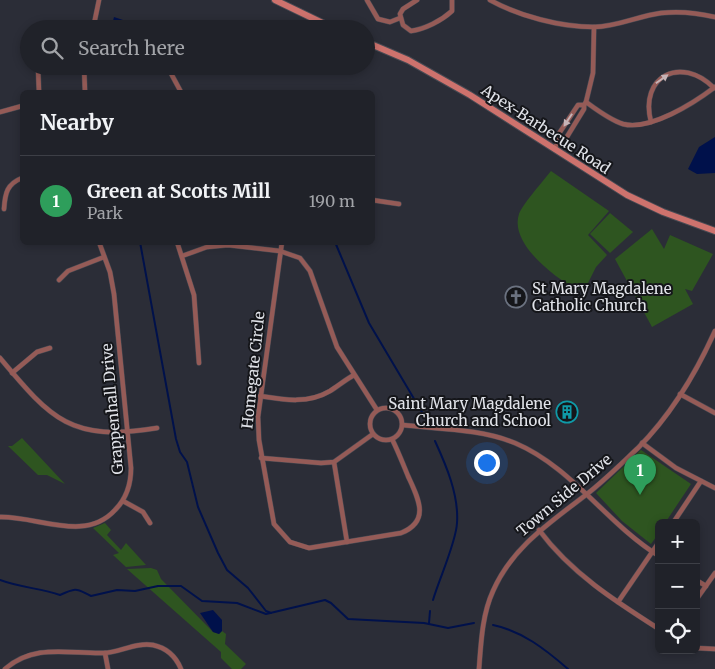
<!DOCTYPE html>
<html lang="en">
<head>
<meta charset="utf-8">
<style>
	:root { --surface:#202229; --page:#2d2f35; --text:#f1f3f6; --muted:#a2a4a8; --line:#3d3f46; --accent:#8c9099 }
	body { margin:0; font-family:Merriweather,serif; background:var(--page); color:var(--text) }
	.controls { position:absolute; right:15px; bottom:15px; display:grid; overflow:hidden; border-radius:8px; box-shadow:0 2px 8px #0003 }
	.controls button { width:45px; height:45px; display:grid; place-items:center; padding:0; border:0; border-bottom:1px solid var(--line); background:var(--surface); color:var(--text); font:25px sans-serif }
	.you { position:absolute; left:486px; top:462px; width:18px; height:18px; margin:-12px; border:4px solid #fff; border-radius:50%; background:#1a73e8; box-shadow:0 0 0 8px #1a73e833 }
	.badge { display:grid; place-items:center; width:32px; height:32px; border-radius:50%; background:var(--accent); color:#fff; font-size:16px; font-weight:700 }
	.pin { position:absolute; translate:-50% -41px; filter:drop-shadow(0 1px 2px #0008) }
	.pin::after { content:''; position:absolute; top:26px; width:18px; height:15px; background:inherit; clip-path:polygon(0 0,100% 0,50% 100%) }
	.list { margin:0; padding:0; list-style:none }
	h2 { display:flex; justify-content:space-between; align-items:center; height:65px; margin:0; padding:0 20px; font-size:21px }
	h2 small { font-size:16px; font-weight:400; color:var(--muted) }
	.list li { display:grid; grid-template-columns:32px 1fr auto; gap:15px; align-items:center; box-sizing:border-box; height:90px; padding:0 20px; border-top:1px solid var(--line) }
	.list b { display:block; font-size:19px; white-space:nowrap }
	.list p { margin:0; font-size:16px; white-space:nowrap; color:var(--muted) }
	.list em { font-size:16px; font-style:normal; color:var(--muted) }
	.icon { flex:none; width:28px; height:28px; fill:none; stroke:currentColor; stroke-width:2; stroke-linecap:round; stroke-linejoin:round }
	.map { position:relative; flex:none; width:715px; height:669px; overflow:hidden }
	.search { position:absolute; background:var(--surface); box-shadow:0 2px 8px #0003; left:20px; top:20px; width:355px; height:55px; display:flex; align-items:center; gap:12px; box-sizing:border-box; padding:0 18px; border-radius:28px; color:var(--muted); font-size:19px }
	.panel { position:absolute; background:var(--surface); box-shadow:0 2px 8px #0003; left:20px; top:90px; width:355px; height:155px; border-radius:8px }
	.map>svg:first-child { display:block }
	.green { fill:#2e5520 }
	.water { fill:#00114b }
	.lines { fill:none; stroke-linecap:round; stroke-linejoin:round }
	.stream { stroke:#00114b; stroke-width:2 }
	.street-casing { stroke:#484a53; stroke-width:5.5 }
	.secondary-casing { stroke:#484a53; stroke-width:8 }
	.street { stroke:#955b57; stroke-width:4.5 }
	.secondary { stroke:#ce726d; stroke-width:6 }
	.oneway { fill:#c6b3b6 }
	.labels { text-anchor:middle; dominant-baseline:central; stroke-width:4; stroke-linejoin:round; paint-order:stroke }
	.street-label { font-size:15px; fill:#e1e3e9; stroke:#15161a }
	.poi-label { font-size:15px; fill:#e1e3e9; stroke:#15161a; text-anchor:start }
</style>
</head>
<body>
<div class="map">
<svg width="715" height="669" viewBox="0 0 715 669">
	<rect width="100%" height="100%" fill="#2b2d37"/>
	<g class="green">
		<path d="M551,171l58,40 -21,24 19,20 -11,12 -11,22 -3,-1 -5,2c-21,-12 -68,-46 -58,-76 3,-9 25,-34 32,-43z"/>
		<polygon points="610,213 633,232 610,253 590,234"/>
		<polygon points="652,229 664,249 670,235 713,254 692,291 685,289 693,304 652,327 615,259"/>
		<polygon points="22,438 65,484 47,475 38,475 8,446 12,446"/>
		<polygon points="641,450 691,484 665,523 659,523 659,533 651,544 622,521 596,493"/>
		<polygon points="105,523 111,530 107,535 121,550 126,543 146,565 126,567 113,555 119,553 93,528"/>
		<polygon points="151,568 157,570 161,579 213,632 219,634 222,631 226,634 225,644 246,664 241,669 232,669 221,658 221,652 127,569"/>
	</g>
	<g class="water">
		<polygon points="114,17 126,21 124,28 112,25"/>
		<polygon points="715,137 715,173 697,174 688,169 699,147"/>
		<polygon points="213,610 222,620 222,631 219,634 213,632 200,613"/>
	</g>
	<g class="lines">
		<g class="stream">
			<polyline points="140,242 176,439 180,452 187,462 198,507 218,553 227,570 248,588 266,611 271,613"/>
			<polyline points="335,242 369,323 429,424"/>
			<path d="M0,580c21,8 41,8 60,15 18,-8 16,-6 31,1l26,-6 18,1 23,-5h23l21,15 35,2 29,11 59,-14 6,3 17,16 76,4 24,5 26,-5"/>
			<path d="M433,600c6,-21 23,-57 24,-77 2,-28 -11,-58 -22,-82"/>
			<polyline points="429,623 430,611"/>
			<path d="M493,625c29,6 52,24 75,44"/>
		</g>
		<g class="street-casing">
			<g id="street">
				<polyline points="367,0 378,19 390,22 400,18"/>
				<path d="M417,0l-14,9 -3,5 3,11 8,6c14,-2 30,-10 41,-20v-11"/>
				<path d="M490,0c29,16 70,27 104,27 23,0 44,-11 67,-14 18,-2 37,0 54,4"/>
				<polyline points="93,29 99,0"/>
				<polyline points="84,66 85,92"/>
				<polyline points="167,66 181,92"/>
				<polyline points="38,67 39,92"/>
				<polyline points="125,69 126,66"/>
				<polyline points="586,102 593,73 594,27"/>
				<polyline points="0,112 22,106"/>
				<path d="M651,122c-12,-46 30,-67 63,-34"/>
				<polyline points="559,140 565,140 584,109 584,105"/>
				<path d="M554,149l5,-9 -1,-5 20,-30h6l2,-3c11,8 24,18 37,22 27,7 71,-21 92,-37"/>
				<polyline points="372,200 399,204"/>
				<path d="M4,209c1,-16 3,-25 18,-31"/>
				<polyline points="177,242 194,295 199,363"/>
				<path d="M282,242l-24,175 1,23 15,84 16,18 19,6 92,-15c30,-12 17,-35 7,-57 -5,-12 -10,-25 -16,-37"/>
				<polyline points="182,256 207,247 228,245 280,251 300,258 310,271 337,347 377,410"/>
				<polyline points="59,280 68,271 104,257"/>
				<path d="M0,358c52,62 71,84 157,70"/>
				<polyline points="12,373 37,352 50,348"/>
				<polyline points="680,394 715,413"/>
				<path d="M260,396c25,4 48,8 70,-5 8,-5 15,-11 24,-16"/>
				<circle cx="386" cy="424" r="16"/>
				<path d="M403,425c36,4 78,4 112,18 57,24 92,81 144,113"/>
				<polyline points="642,443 676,468 715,488"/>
				<polyline points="261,458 321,463 334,462 373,434"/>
				<polyline points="334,462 347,542"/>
				<polyline points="123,501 143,512 150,523"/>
				<path d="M0,517c38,-1 85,26 115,-7 12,-12 16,-26 16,-42l-17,-174 -4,-22 -11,-30"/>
				<polyline points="673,523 701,481"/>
				<path d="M539,530c32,43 76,71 120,99"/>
				<polyline points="696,580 706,586"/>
				<polyline points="696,600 715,573"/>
				<polyline points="618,602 659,542"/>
				<polyline points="696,648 715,649"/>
				<polyline points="105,653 108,669"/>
				<path d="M5,669c30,-26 63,-15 99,-16 16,-1 33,-11 49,-8 14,3 23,12 28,24"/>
				<path d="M479,669c2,-26 3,-54 14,-78 19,-44 58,-69 94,-97 18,-14 35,-31 51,-46 33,-33 58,-75 77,-117"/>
			</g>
		</g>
		<g class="secondary-casing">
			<g id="secondary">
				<polyline points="275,0 335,29"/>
				<polyline points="366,42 408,60 470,95 627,195 663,212 715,231"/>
			</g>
		</g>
		<use href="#street" class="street"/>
		<use href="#secondary" class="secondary"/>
	</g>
	<defs><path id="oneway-solid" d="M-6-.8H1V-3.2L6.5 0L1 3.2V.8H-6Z" transform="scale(1.25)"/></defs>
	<g class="oneway">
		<use href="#oneway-solid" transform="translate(662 79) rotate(-35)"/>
		<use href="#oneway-solid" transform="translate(568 120) rotate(123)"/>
	</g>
	<defs>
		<g id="church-ring" transform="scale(1.125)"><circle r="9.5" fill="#15161a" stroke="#6b7280" stroke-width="1.5"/><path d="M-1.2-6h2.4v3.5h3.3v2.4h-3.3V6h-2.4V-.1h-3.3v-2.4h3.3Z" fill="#6b7280"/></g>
		<g id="building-ring" transform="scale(1.125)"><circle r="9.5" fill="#15161a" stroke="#0f9aa8" stroke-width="1.5"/><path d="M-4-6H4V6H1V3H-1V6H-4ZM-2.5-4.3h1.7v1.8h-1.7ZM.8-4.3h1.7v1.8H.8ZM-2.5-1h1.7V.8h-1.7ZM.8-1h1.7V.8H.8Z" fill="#0f9aa8"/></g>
	</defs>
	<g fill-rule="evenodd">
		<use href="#church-ring" x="516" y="297"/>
		<use href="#building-ring" x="567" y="412"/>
	</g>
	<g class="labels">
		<g class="street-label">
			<text transform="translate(546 129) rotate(33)">Apex-Barbecue Road</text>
			<text transform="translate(253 370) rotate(-84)">Homegate Circle</text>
			<text transform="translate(112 409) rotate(-95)">Grappenhall Drive</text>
			<text transform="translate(564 495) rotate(-40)">Town Side Drive</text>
		</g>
		<g class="poi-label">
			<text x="532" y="288">St Mary Magdalene<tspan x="532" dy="17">Catholic Church</tspan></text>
			<text x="551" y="403" text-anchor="end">Saint Mary Magdalene<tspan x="551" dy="17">Church and School</tspan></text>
		</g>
	</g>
</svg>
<div class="controls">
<button>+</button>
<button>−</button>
<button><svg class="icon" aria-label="locate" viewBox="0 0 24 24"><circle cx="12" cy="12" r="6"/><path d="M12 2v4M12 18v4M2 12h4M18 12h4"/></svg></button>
</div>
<div class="you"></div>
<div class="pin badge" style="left:640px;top:495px;background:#2e9e5b">1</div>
<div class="search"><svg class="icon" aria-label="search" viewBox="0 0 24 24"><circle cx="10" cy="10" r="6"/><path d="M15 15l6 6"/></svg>Search here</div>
<section class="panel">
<h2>Nearby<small></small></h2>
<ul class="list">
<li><span class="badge" style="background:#2e9e5b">1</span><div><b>Green at Scotts Mill</b><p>Park</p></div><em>190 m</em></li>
</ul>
</section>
</div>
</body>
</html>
